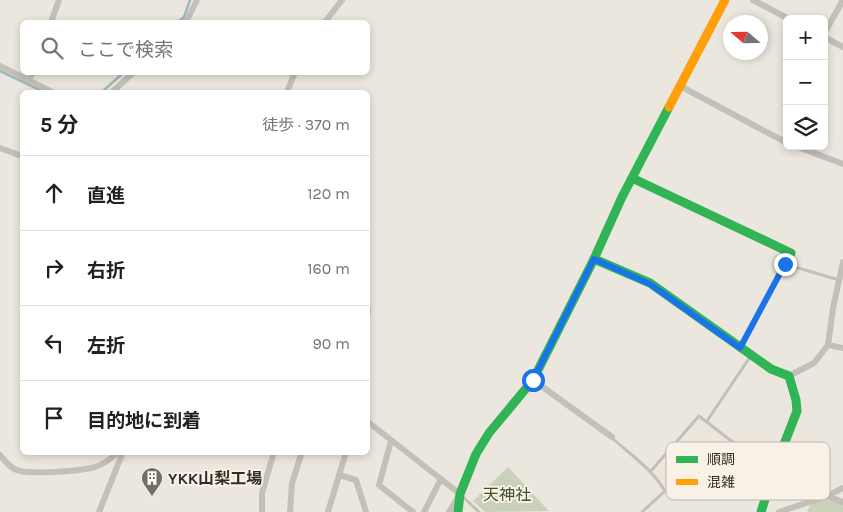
<!DOCTYPE html>
<html lang="ja">
<head>
<meta charset="utf-8">
<style>
	:root { --surface:#fff; --page:#f2f2f2; --text:#202124; --muted:#757577; --line:#e0e0e0 }
	body { margin:0; font-family:Karla,"Noto Sans JP",sans-serif; background:var(--page); color:var(--text) }
	.controls { position:absolute; right:15px; top:15px; display:grid; overflow:hidden; border-radius:8px; box-shadow:0 2px 8px #0003 }
	.controls button { width:45px; height:45px; display:grid; place-items:center; padding:0; border:0; border-bottom:1px solid var(--line); background:var(--surface); color:var(--text); font:25px sans-serif }
	.compass { position:absolute; left:723px; top:15px; width:45px; height:45px; border-radius:50%; background:var(--surface); box-shadow:0 2px 8px #0003; rotate:290deg }
	.stop { position:absolute; width:15px; height:15px; margin:-11px; border:4px solid #1a73e8; border-radius:50%; background:#fff }
	.stop.end { background:#1a73e8; border-color:#fff; box-shadow:0 1px 5px #0008 }
	.list { margin:0; padding:0; list-style:none }
	h2 { display:flex; justify-content:space-between; align-items:center; height:65px; margin:0; padding:0 20px; font-size:21px }
	h2 small { font-size:16px; font-weight:400; color:var(--muted) }
	.list li { display:grid; grid-template-columns:32px 1fr auto; gap:15px; align-items:center; box-sizing:border-box; height:75px; padding:0 20px; border-top:1px solid var(--line) }
	.list b { display:block; font-size:19px; white-space:nowrap }
	.list em { font-size:16px; font-style:normal; color:var(--muted) }
	.icon { flex:none; width:28px; height:28px; fill:none; stroke:currentColor; stroke-width:2; stroke-linecap:round; stroke-linejoin:round }
	.map { position:relative; flex:none; width:843px; height:512px; overflow:hidden }
	.search { position:absolute; background:var(--surface); box-shadow:0 2px 8px #0003; left:20px; top:20px; width:350px; height:55px; display:flex; align-items:center; gap:12px; box-sizing:border-box; padding:0 18px; border-radius:8px; color:var(--muted); font-size:19px }
	.panel { position:absolute; background:var(--surface); box-shadow:0 2px 8px #0003; left:20px; top:90px; width:350px; height:365px; border-radius:8px }
	.map>svg:first-child { display:block }
	.green { fill:#cad1ba }
	.lines { fill:none; stroke-linecap:round; stroke-linejoin:round }
	.stream { stroke:#9cb9bb; stroke-width:2.5 }
	.lane { stroke:#c4bfb9; stroke-width:3 }
	.street { stroke:#c4bfb9; stroke-width:6 }
	.fast { stroke:#30b455; stroke-width:9 }
	.slow { stroke:#ff9f0a; stroke-width:9 }
	.route { stroke:#1a73e8; stroke-width:6 }
	.labels { text-anchor:middle; dominant-baseline:central; stroke-width:4; stroke-linejoin:round; paint-order:stroke }
	.poi-label { font-size:16px; font-weight:bold; fill:#342d27; stroke:#f8f2e6; text-anchor:start }
	.park-label { font-size:16px; fill:#40522c; stroke:#f8f2e6 }
	.key { fill:#f8f2e6; stroke:#bdb7ad; stroke-width:1 }
	.key-label { font-size:14px; fill:#342d27 }
</style>
</head>
<body>
<div class="map">
<svg width="843" height="512" viewBox="0 0 843 512">
	<rect width="100%" height="100%" fill="#ebe7df"/>
	<g class="green">
		<polygon points="508,467 549,511 485,512 473,501"/>
		<polygon points="827,496 843,503 843,512 807,512 812,501"/>
	</g>
	<g class="lines">
		<g class="stream">
			<polyline points="178,22 184,17 190,0"/>
			<polyline points="0,71 44,92"/>
			<polyline points="102,92 124,72"/>
		</g>
		<g class="lane">
			<polyline points="785,264 839,280"/>
			<polyline points="742,345 790,253"/>
			<polyline points="707,421 750,357"/>
			<path d="M612,438c18,16 41,32 53,53l-23,21"/>
			<polyline points="650,472 699,416 730,440 776,465"/>
			<polyline points="462,496 479,512"/>
		</g>
		<g class="street">
			<polyline points="753,0 789,19"/>
			<polyline points="51,22 59,0"/>
			<polyline points="186,22 197,0"/>
			<polyline points="325,22 342,0"/>
			<polyline points="824,34 843,0"/>
			<polyline points="824,37 843,47"/>
			<polyline points="0,66 52,92"/>
			<polyline points="29,81 32,72"/>
			<polyline points="680,86 787,143"/>
			<polyline points="112,92 134,72"/>
			<polyline points="287,92 295,72"/>
			<polyline points="795,146 843,164"/>
			<polyline points="0,148 22,156"/>
			<polyline points="368,309 368,312"/>
			<polyline points="828,345 843,348"/>
			<polyline points="789,376 814,363 828,345 833,308 843,262"/>
			<polyline points="533,380 612,437"/>
			<polyline points="368,422 460,494 449,512"/>
			<polyline points="391,441 379,485 413,512"/>
			<path d="M0,455c5,6 10,13 17,15 13,5 64,1 78,-3 9,-3 16,-8 23,-15"/>
			<polyline points="776,465 827,496 843,502"/>
			<polyline points="339,475 356,480 366,512"/>
			<polyline points="99,512 123,452"/>
			<polyline points="262,512 262,493 274,452"/>
			<polyline points="290,512 292,483 302,452"/>
			<polyline points="328,512 346,452"/>
			<polyline points="424,512 441,479"/>
			<polyline points="779,512 827,496 843,488"/>
		</g>
		<g class="fast">
			<polyline points="632,178 791,253"/>
			<polyline points="594,259 650,283 771,369 789,376 796,400 797,411 776,465 761,512"/>
			<polyline points="458,512 460,494 476,454 489,433 533,380 594,259 622,197 669,107"/>
		</g>
		<polyline class="slow" points="669,107 725,0"/>
	</g>
	<g class="lines">
		<polyline class="route" points="533,380 594,259 650,284 740,348 785,264"/>
	</g>
	<defs>
		<g id="building-pin" transform="scale(1.125)"><path d="M0 17L-7.5 6A9.5 9.5 0 1 1 7.5 6Z" fill="#746e67" stroke="#f8f2e6"/><path d="M-4-6H4V6H1V3H-1V6H-4ZM-2.5-4.3h1.7v1.8h-1.7ZM.8-4.3h1.7v1.8H.8ZM-2.5-1h1.7V.8h-1.7ZM.8-1h1.7V.8H.8Z" fill="#fff"/></g>
	</defs>
	<g fill-rule="evenodd">
		<use href="#building-pin" x="152" y="478"/>
	</g>
	<g class="labels">
		<g class="poi-label">
			<text x="168" y="478">YKK山梨工場</text>
		</g>
		<g class="park-label">
			<text x="507" y="494">天神社</text>
		</g>
	</g>
	<rect x="666" y="442" width="164" height="58" rx="8" class="key"/>
	<rect x="676" y="456" width="22" height="7" fill="#30b455"/>
	<rect x="676" y="479" width="22" height="6" fill="#ff9f0a"/>
	<g class="key-label">
		<text x="707" y="464">順調</text>
		<text x="707" y="487">混雑</text>
	</g>
</svg>
<div class="controls">
<button>+</button>
<button>−</button>
<button><svg class="icon" aria-label="layers" viewBox="0 0 24 24"><path d="M12 4l9 5-9 5-9-5zM3 14l9 5 9-5"/></svg></button>
</div>
<svg class="compass" viewBox="-18 -18 36 36"><path d="M0-13l5 13h-10z" fill="#e53935"/><path d="M0 13l5-13h-10z" fill="#757577"/></svg>
<div class="stop" style="left:533px;top:380px"></div>
<div class="stop end" style="left:785px;top:264px"></div>
<div class="search"><svg class="icon" aria-label="search" viewBox="0 0 24 24"><circle cx="10" cy="10" r="6"/><path d="M15 15l6 6"/></svg>ここで検索</div>
<section class="panel">
<h2>5 分<small>徒歩 · 370 m</small></h2>
<ul class="list">
<li><svg class="icon" aria-label="ahead" viewBox="0 0 24 24"><path d="M12 20V5M6 11l6-6 6 6"/></svg><div><b>直進</b></div><em>120 m</em></li>
<li><svg class="icon" aria-label="right" viewBox="0 0 24 24"><path d="M7 20v-9h11M14 6l5 5-5 5"/></svg><div><b>右折</b></div><em>160 m</em></li>
<li><svg class="icon" aria-label="left" viewBox="0 0 24 24"><path d="M17 20v-9H6M10 6l-5 5 5 5"/></svg><div><b>左折</b></div><em>90 m</em></li>
<li><svg class="icon" aria-label="arrive" viewBox="0 0 24 24"><path d="M6 21V4h12l-3 4 3 4H6"/></svg><div><b>目的地に到着</b></div></li>
</ul>
</section>
</div>
</body>
</html>
